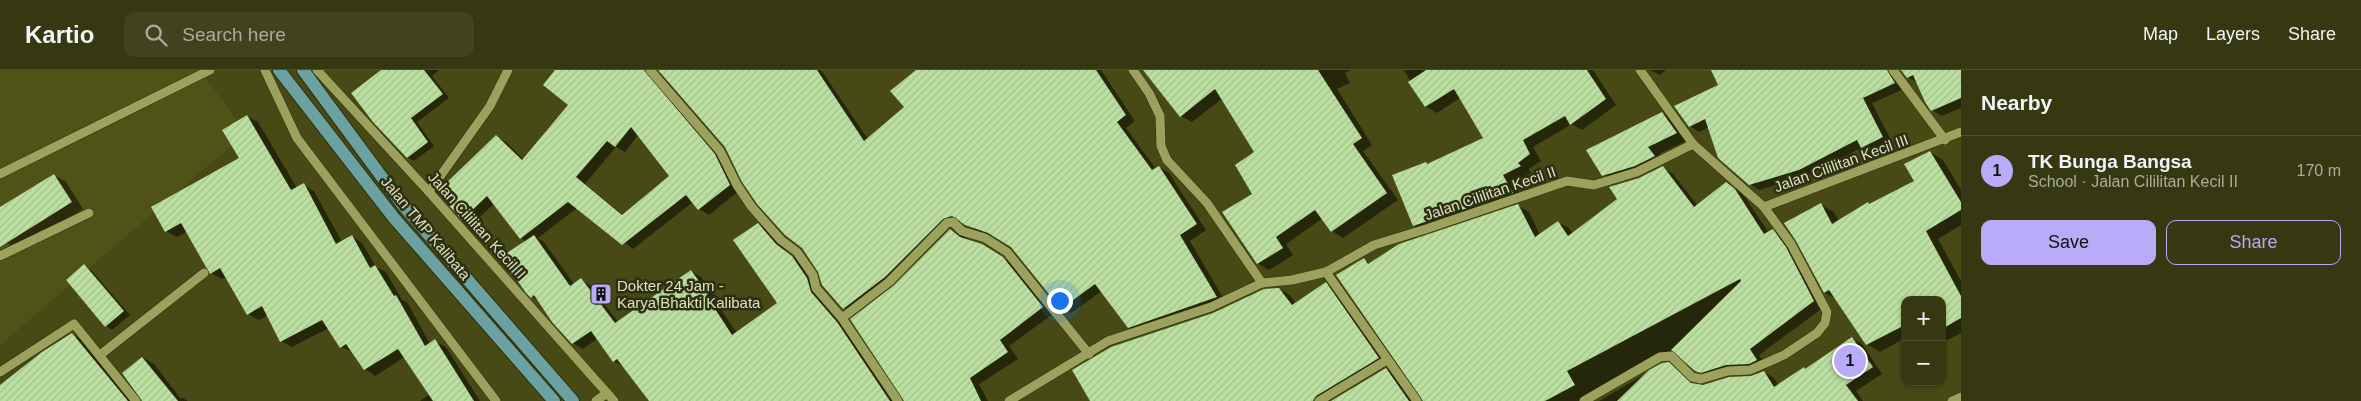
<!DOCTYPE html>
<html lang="en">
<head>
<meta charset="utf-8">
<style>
	:root { --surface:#353810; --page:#40431e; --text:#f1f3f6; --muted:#aaac9f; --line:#4f5230; --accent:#b9abf7 }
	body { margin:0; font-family:Helvetica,sans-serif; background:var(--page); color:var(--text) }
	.controls { position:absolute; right:15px; bottom:15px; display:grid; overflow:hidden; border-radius:10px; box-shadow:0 1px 4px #0004 }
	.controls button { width:45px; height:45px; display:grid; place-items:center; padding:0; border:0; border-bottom:1px solid var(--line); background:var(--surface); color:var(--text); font:25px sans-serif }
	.you { position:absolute; left:1059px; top:230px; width:18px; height:18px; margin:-12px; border:4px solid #fff; border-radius:50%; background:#1a73e8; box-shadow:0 0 0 8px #1a73e833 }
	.badge { display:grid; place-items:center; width:32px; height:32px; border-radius:50%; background:var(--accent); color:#111; font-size:16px; font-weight:700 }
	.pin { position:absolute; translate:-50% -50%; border:2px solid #fff; box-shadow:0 1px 5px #0006 }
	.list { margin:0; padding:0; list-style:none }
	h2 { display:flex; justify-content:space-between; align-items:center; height:65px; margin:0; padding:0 20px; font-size:21px }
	h2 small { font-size:16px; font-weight:400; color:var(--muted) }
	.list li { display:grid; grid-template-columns:32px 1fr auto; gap:15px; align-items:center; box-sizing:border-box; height:70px; padding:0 20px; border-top:1px solid var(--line) }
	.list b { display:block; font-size:19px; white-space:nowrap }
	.list p { margin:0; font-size:16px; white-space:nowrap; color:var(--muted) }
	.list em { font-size:16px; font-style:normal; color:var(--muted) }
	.actions { display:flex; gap:10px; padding:15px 20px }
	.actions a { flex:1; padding:11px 0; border:1px solid var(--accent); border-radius:10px; text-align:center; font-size:18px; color:var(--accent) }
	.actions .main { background:var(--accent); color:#111 }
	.icon { flex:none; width:28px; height:28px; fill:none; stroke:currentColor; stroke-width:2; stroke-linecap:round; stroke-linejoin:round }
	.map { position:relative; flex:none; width:1961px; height:331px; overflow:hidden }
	header { display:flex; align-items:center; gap:30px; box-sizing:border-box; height:70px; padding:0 25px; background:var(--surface); border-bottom:1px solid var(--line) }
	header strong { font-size:24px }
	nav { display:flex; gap:28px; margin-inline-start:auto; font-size:18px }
	.search { width:350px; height:45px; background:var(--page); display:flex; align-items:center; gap:12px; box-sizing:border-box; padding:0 18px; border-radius:10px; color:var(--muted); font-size:19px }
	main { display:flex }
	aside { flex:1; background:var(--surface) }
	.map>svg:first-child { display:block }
	.built { fill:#4f5316 }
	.shadow { fill:#0007; fill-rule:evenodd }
	.building { fill:url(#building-hatch); fill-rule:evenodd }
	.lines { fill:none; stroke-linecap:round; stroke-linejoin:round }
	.minor-casing { stroke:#2d2f0a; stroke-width:10 }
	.major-casing { stroke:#2d2f0a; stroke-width:14 }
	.minor { stroke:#9ca15d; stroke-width:9 }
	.major { stroke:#6ba2a1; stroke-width:12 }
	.labels { text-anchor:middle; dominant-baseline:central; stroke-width:5; stroke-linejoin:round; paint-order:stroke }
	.street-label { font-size:15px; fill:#dde1be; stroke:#2d2f12 }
	.poi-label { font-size:15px; fill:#dde1be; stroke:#2d2f12; text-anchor:start }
</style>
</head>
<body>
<header>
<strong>Kartio</strong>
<div class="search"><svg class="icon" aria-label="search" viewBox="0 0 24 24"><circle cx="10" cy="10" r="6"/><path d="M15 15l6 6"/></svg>Search here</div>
<nav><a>Map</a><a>Layers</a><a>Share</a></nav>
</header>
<main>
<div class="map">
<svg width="1961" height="331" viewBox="0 0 1961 331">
	<defs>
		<pattern id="building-hatch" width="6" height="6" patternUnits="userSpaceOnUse" patternTransform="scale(1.25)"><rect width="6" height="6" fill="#bbdfa1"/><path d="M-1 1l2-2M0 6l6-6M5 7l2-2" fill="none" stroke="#a3c08c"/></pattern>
	</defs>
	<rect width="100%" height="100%" fill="#474a15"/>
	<polygon class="built" points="0,0 200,0 246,63 0,275"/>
	<g class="shadow">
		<polygon points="385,0 439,0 432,6 449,28 417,52 434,76 414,91 407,87"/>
		<path d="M557,0h101l-4,3 70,88 15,30 -30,24 -10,-6 -6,-7 -60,47 -56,-41 -39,30 6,4 30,42 7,-4 10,6 27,36 73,-51 10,6 17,23 -3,1 22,32 42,-29 -21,-80 10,6 19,22 16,12 93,137h-245l-26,-33 -11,-7 -16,-23 -15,11 -11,-6 -32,-42 -8,-4 -6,-55 -5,-4 -27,-34 -22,20 -9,-5 34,-82 9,5 18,18 45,-55zM638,65l33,41 -48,39 -38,-31 31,-37 9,5z"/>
		<polygon points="660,0 821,0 868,69 905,37 919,0 1101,0 1135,51 1126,58 1156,99 1159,97 1169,103 1206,160 1190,171 1226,233 1139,262 1129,257 1102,221 1071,243 1061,238 1011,176 997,167 977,161 962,151 953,154 895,213 854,244 844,238 823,214 819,201 726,76"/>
		<polygon points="1145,0 1351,0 1345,3 1350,13 1337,19 1372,75 1363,81 1398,130 1343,168 1332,161 1323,148 1286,174 1293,185 1269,200 1257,193 1254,124 1256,82 1223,28 1192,52 1181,46"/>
		<polygon points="1404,0 1593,0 1616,35 1582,60 1572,54 1533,77 1541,91 1529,99 1531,103 1514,112 1523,129 1425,162 1414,156 1426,93 1429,95 1484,68 1460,28 1437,43 1425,36"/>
		<polygon points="1650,0 1666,0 1660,5"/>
		<polygon points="1712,0 1899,0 1896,7 1904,19 1872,33 1892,72 1872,83 1863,77 1809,105 1759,120 1750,114 1709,57 1699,62 1690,56 1720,15"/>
		<polygon points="1902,0 1961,0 1961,38 1942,46 1932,40 1918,13 1908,7"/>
		<polygon points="1662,43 1674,50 1688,70 1659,84 1666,93 1647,102 1615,112 1603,105"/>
		<polygon points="247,46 258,52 297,118 304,115 314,121 342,172 352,166 362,173 376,197 386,202 402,230 407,232 430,274 435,271 446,277 480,331 420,331 430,324 405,287 375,306 365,299 353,282 341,277 329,258 292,277 281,271 268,245 259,250 248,244 226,207 222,209 211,203 187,162 177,167 166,161 241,88"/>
		<polygon points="1930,82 1943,90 1961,120 1961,155 1938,169 1961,211 1961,263 1942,273 1942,230 1905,230 1905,268 1880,282 1867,274 1837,229 1825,223 1798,170 1821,135 1834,142 1839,151 1916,111"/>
		<polygon points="1663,98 1673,104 1698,136 1726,113 1736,119 1745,127 1769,163 1773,161 1783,167 1824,237 1759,285 1766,296 1707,307 1696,300 1681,286 1670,286 1591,331 1424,331 1364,190 1371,194 1518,136 1529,142 1540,165 1558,152 1569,158 1573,164 1618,129 1639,109"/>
		<polygon points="54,105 66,112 83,139 19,179 7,173 0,162 0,139"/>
		<polygon points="951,160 1013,194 1053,244 1009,276 1018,289 979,314 988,331 905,331 894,217"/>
		<polygon points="84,196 91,200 130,245 112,260 106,256"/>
		<polygon points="1326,214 1336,220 1388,294 1326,331 1092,331 1214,244 1279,219 1290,225 1296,234"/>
		<polygon points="72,264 83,271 133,331 0,331 0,316"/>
		<polygon points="1852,268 1862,274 1882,304 1856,321 1863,331 1599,331 1662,294 1668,294 1679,300 1694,315 1700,316 1751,307 1764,302 1774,308 1779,316 1806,300"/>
		<polygon points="143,288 154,294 181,329 183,328 188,331 143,331"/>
		<polygon points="1386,299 1396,305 1414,331 1334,331"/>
	</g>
	<g class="building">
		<polygon points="381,0 424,0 443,24 411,48 428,72 407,88 373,52 351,23"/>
		<path d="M555,0h89l71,84 15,31 -32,25 -12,-15 -64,50 -54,-43 -48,37 -33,-43 -25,24 -25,-28 59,-57 26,25 46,-55 -25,-20zM631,57l38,49 -47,39 -46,-38 31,-36 8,6z"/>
		<polygon points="658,0 817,0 864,71 904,37 890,21 916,0 1096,0 1126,45 1117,52 1152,100 1159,96 1197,154 1180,165 1217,227 1128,258 1095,214 1061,239 1011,177 988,163 965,155 952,146 943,149 885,207 843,239 822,215 818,202 802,178 785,165 757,134 742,112 725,77"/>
		<polygon points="1143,0 1318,0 1362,68 1353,74 1387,123 1331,162 1315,140 1276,167 1283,178 1257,194 1222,142 1252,124 1235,95 1254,82 1215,19 1180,47"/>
		<polygon points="1426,0 1587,0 1606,29 1570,55 1565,46 1523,70 1530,84 1518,93 1521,96 1503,105 1513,123 1413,156 1392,105 1426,92 1427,94 1483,68 1454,19 1425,37 1408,12"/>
		<polygon points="1711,0 1887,0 1895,13 1863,28 1883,67 1861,78 1857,70 1799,100 1749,115 1718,88 1705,49 1689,57 1674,36 1718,15"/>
		<polygon points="1901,0 1961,0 1961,28 1931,41 1925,32 1913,5 1907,8"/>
		<polygon points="1662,42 1677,63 1648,77 1655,86 1635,96 1602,106 1586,80"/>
		<polygon points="247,45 291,120 304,113 336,174 352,165 370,198 375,195 394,226 396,225 425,276 435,269 474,331 433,331 398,279 364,300 346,274 340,278 322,250 280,272 262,236 247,245 220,198 210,204 181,153 165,162 151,137 239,88 222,60"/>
		<polygon points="1930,81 1961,132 1961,140 1926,161 1961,226 1961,248 1942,259 1942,230 1905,230 1905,255 1866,275 1829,220 1824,223 1796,171 1784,153 1821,133 1832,154 1868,132 1869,134 1914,111 1904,94"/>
		<polygon points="1663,96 1694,137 1726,112 1735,119 1764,164 1773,159 1786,177 1814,231 1750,279 1757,290 1749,294 1726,295 1701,303 1695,301 1671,280 1741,211 1740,209 1567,301 1575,315 1545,331 1423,331 1336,205 1364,188 1368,194 1399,174 1518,134 1535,167 1558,151 1568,166 1617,129 1609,117 1639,108"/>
		<polygon points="54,104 72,132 0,177 0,137"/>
		<polygon points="758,153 776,174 792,186 807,208 811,222 837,252 890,331 649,331 617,289 613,292 591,261 572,274 552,252 534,225 531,228 526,223 501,187 534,165 570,216 581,208 615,253 691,200 708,224 706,225 732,265 777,233 733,170"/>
		<polygon points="950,159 960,167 982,174 1003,187 1043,237 1000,270 1008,282 970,308 981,331 904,331 850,249 893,216"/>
		<polygon points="84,194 124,241 105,257 66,210"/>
		<polygon points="1326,212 1379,288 1316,326 1313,331 1090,331 1072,300 1111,277 1213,243 1264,219 1279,218 1292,235"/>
		<polygon points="72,263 128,331 0,331 0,315 42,282"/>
		<polygon points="1852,267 1873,297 1846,315 1858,331 1617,331 1649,300 1662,293 1669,292 1691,313 1703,315 1729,307 1751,306 1764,301 1774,317 1804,297 1805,299"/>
		<polygon points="142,287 178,331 142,331 122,303"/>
		<polygon points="1386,298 1409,331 1331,331"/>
	</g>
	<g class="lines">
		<g class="minor-casing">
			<g id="minor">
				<polyline points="265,0 297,68 496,331"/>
				<polyline points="317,0 429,122 614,331"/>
				<polyline points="650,0 720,81 737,115 751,136 781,170 797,182 813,205 816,218 842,248 898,331"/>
				<polyline points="1133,0 1149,23 1160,46 1161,76 1167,90 1207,133 1262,213"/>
				<polyline points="1640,0 1693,74 1764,137 1961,62"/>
				<polyline points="1893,0 1945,70"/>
				<polyline points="0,104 210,0"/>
				<polyline points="429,122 490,36 508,0"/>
				<polyline points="0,186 89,143"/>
				<polyline points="1326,202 1417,331"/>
				<polyline points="842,248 889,212 947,153 953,152 962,161 985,168 1007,182 1089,284"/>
				<polyline points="100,285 204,203"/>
				<polyline points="0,302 74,254 136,331"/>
				<polyline points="596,331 607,323"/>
				<polyline points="1009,331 1108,271 1211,237 1262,213 1292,210 1326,202 1374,175 1426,159 1567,111 1594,115 1637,102 1693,74"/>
				<polyline points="1319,331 1387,290"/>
				<polyline points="1584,331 1660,287 1671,286 1692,307 1701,309 1728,301 1750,300 1784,285 1817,263 1825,253 1827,242 1791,174 1764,137"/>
				<polyline points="1952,331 1961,327"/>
			</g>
		</g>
		<g class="major-casing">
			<g id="major">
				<polyline points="279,0 394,148 554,331"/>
				<polyline points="303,0 401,133 573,331"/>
			</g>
		</g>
		<use href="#minor" class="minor"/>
		<use href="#major" class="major"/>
	</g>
	<defs>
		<g id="building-square" transform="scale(1.125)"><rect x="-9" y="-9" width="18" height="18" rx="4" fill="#b9abf7" stroke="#2d2f12"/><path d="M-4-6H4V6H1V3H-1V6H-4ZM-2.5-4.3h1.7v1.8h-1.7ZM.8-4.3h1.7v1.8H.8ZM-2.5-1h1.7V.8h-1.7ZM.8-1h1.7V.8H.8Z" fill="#111"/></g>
	</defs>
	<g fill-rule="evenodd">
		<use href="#building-square" x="601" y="224"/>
	</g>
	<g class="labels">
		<g class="street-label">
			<text transform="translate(1841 93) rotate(-20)">Jalan Cililitan Kecil III</text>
			<text transform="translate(1490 123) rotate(-19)">Jalan Cililitan Kecil II</text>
			<text transform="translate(477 155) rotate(48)">Jalan Cililitan Kecil II</text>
			<text transform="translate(426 158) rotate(50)">Jalan TMP Kalibata</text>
		</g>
		<g class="poi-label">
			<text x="617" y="215">Dokter 24 Jam -<tspan x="617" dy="17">Karya Bhakti Kalibata</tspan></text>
		</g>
	</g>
</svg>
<div class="controls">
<button>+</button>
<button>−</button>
</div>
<div class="you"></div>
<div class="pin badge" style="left:1850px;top:291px">1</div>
</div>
<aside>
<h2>Nearby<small></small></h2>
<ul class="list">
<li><span class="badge">1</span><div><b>TK Bunga Bangsa</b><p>School · Jalan Cililitan Kecil II</p></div><em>170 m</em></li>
</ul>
<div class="actions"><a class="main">Save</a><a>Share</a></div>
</aside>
</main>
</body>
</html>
